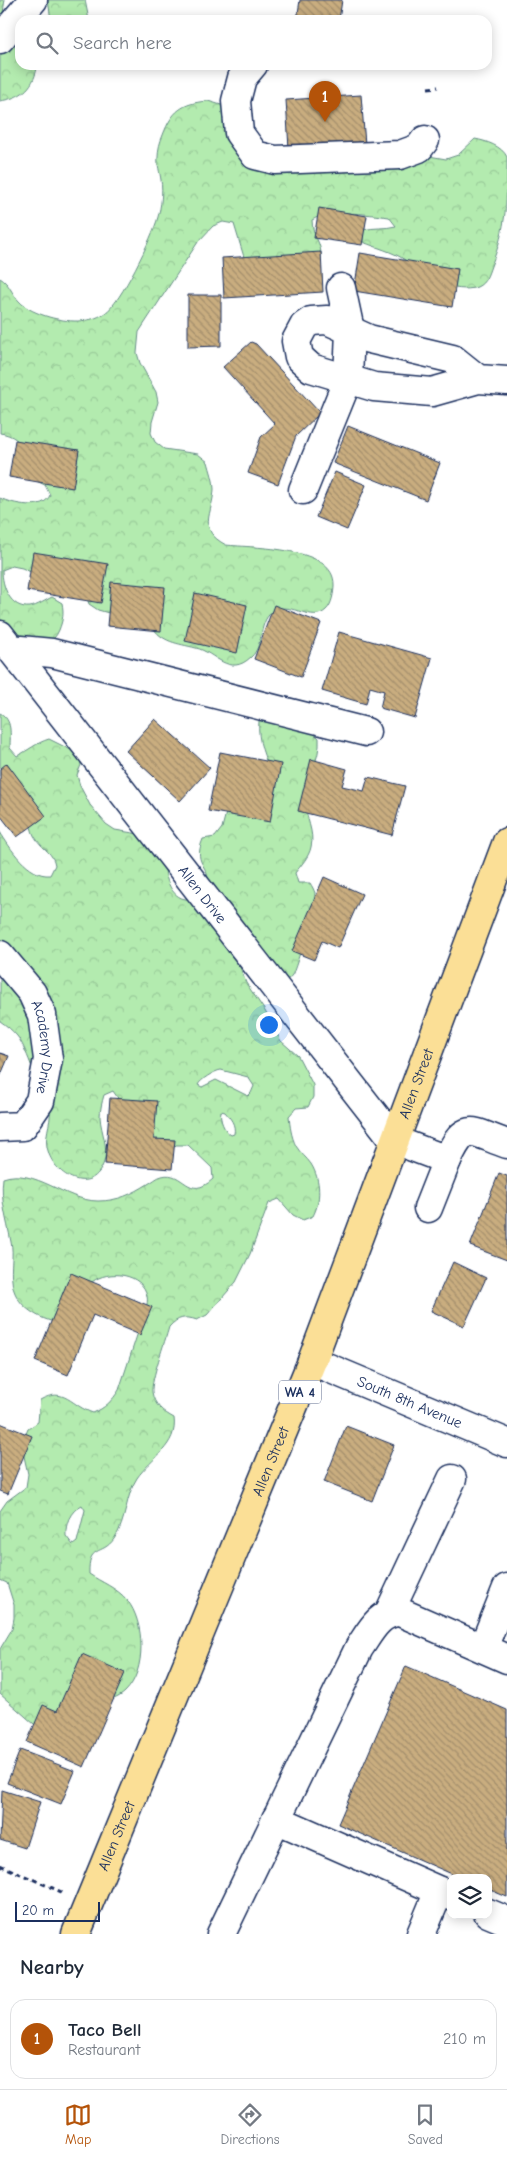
<!DOCTYPE html>
<html lang="en">
<head>
<meta charset="utf-8">
<style>
	:root { --surface:#fff; --page:#f6f6f7; --text:#1f2937; --muted:#747a83; --line:#e0e1e3; --accent:#b45309 }
	body { margin:0; font-family:"Comic Neue",sans-serif; background:var(--page); color:var(--text) }
	.controls { position:absolute; right:15px; bottom:15px; display:grid; overflow:hidden; border-radius:10px; box-shadow:0 2px 12px #0003 }
	.controls button { width:45px; height:45px; display:grid; place-items:center; padding:0; border:0; border-bottom:1px solid var(--line); background:var(--surface); color:var(--text); font:25px sans-serif }
	.scale { position:absolute; left:15px; bottom:12px; width:85px; box-sizing:border-box; padding-left:5px; border:2px solid #1b2f5e; border-top:0; font-size:14px; line-height:18px; white-space:nowrap; color:#1b2f5e; -webkit-text-stroke:4px #fff; paint-order:stroke }
	.you { position:absolute; left:268px; top:1024px; width:18px; height:18px; margin:-12px; border:4px solid #fff; border-radius:50%; background:#1a73e8; box-shadow:0 0 0 8px #1a73e833 }
	.badge { display:grid; place-items:center; width:32px; height:32px; border-radius:50%; background:var(--accent); color:#fff; font-size:16px; font-weight:700 }
	.pin { position:absolute; translate:-50% -41px; filter:drop-shadow(0 1px 2px #0008) }
	.pin::after { content:''; position:absolute; top:26px; width:18px; height:15px; background:inherit; clip-path:polygon(0 0,100% 0,50% 100%) }
	.list { margin:0; padding:0; list-style:none }
	h2 { display:flex; justify-content:space-between; align-items:center; height:65px; margin:0; padding:0 20px; font-size:21px }
	h2 small { font-size:16px; font-weight:400; color:var(--muted) }
	.list li { display:grid; grid-template-columns:32px 1fr auto; gap:15px; align-items:center; box-sizing:border-box; height:80px; margin:0 10px 10px; padding:0 10px; border:1px solid var(--line); border-radius:15px }
	.list b { display:block; font-size:19px; white-space:nowrap }
	.list p { margin:0; font-size:16px; white-space:nowrap; color:var(--muted) }
	.list em { font-size:16px; font-style:normal; color:var(--muted) }
	.icon { flex:none; width:28px; height:28px; fill:none; stroke:currentColor; stroke-width:2; stroke-linecap:round; stroke-linejoin:round }
	.map { position:relative; flex:none; width:507px; height:1934px; overflow:hidden }
	.search { position:absolute; background:var(--surface); box-shadow:0 2px 12px #0003; left:15px; right:15px; top:15px; height:55px; display:flex; align-items:center; gap:12px; box-sizing:border-box; padding:0 18px; border-radius:15px; color:var(--muted); font-size:19px }
	.sheet { height:155px; background:var(--surface) }
	nav { display:flex; justify-content:space-around; align-items:center; box-sizing:border-box; height:70px; border-top:1px solid var(--line); background:var(--surface); font-size:14px; color:var(--muted) }
	nav a { display:grid; justify-items:center; gap:2px }
	nav .on { color:var(--accent) }
	.map>svg:first-child { display:block }
	.forest { fill:url(#forest-crowns); stroke:#678d86; fill-rule:evenodd }
	.building { fill:url(#building-back-hatch); stroke:#1b2f5e }
	.lines { fill:none; stroke-linecap:round; stroke-linejoin:round }
	.minor-casing { stroke:#1b2f5e; stroke-width:31 }
	.major-casing { stroke:#1b2f5e; stroke-width:31 }
	.path { stroke:#1b2f5e; stroke-width:3; stroke-dasharray:5 4; stroke-linecap:butt }
	.minor { stroke:#fff; stroke-width:28 }
	.major { stroke:#fbdf96; stroke-width:28 }
	.labels { text-anchor:middle; dominant-baseline:central; stroke-width:5; stroke-linejoin:round; paint-order:stroke }
	.shield { fill:#fff; stroke:#5f6d8e; stroke-width:1 }
	.shield-label { font-size:14px; font-weight:bold; fill:#1b2f5e }
	.street-label { font-size:15px; fill:#1b2f5e; stroke:#fff }
</style>
</head>
<body>
<div class="map">
<svg width="507" height="1934" viewBox="0 0 507 1934">
	<defs>
		<pattern id="forest-crowns" width="20" height="18" patternUnits="userSpaceOnUse" patternTransform="scale(1.25)"><rect width="20" height="18" fill="#b3ebaf"/><path d="M2 6a3 3 0 1 1 6 0M12 15a3 3 0 1 1 6 0" fill="none" stroke="#99ca99"/></pattern>
		<pattern id="building-back-hatch" width="6" height="6" patternUnits="userSpaceOnUse" patternTransform="scale(1.25)"><rect width="6" height="6" fill="#c9ad7f"/><path d="M-1 5l2 2M0 0l6 6M5-1l2 2" fill="none" stroke="#a28d6b"/></pattern>
	</defs>
	<rect width="100%" height="100%" fill="#fff"/>
	<filter id="ink" filterUnits="userSpaceOnUse"><feTurbulence type="fractalNoise" baseFrequency=".02" numOctaves="2"/><feDisplacementMap in="SourceGraphic" scale="10" xChannelSelector="R" yChannelSelector="G"/><feConvolveMatrix kernelMatrix="1 2 1 2 8 2 1 2 1" color-interpolation-filters="sRGB"/></filter>
	<g filter="url(#ink)">
		<g class="forest">
			<path d="M0,0h5c-4,21 -4,38 15,51v14h15l2,3c-4,21 -17,30 -37,33z"/>
			<polygon points="48,0 85,0 89,20 51,20"/>
			<path d="M208,101l23,7 17,37 164,8 34,6 12,-4 17,-16c11,2 27,7 32,18 0,42 0,70 -16,109 -3,8 -5,17 -14,21 -10,4 -25,1 -34,-2 -15,-5 -26,-16 -38,-25 -13,-9 -28,-12 -42,-18v-12c11,-3 22,-1 33,-4l-7,-9c-22,-3 -59,-8 -77,3 0,17 11,22 9,41l-74,6 -13,-43 -11,-2 -10,4 -15,16 -59,90 -2,21 3,10 16,29 2,10 -6,20 -1,11 4,9 9,7 34,5 10,8c2,8 6,18 6,27 -1,25 -18,40 12,56 27,3 109,1 108,40 0,7 -2,20 -8,25 -13,13 -35,-8 -51,0 -18,10 -10,35 -24,47 -22,21 -36,-5 -55,-9 -19,-5 -34,-5 -45,-23l-53,-15 -9,-6 -7,-20 -49,-11 -11,-5 -10,-2 -10,4c0,16 8,39 28,37 7,-1 16,-7 22,-10l10,6c2,10 1,17 -3,27 -11,27 -40,6 -59,-1v-131c12,6 44,13 50,-3l-5,-10 -11,-5c-8,-22 -7,-43 -34,-47v-155c10,6 11,15 19,23 7,8 20,13 30,16 18,5 40,7 56,-4 15,-9 48,-77 53,-96 3,-11 5,-25 3,-37 -1,-8 -4,-15 -3,-23 0,-8 2,-15 5,-22 9,-24 19,-32 45,-34z"/>
			<path d="M268,712l33,10 18,16c2,22 -13,40 -14,63 0,16 10,31 6,46 -2,10 -10,18 -16,26l3,10h12c2,3 4,7 5,10 1,6 -19,77 -23,82 -2,3 -6,6 -9,8l-46,-24 9,24 19,28 16,30 17,15 15,29v12l-5,10 -12,1 -7,8c1,10 2,20 7,30 4,7 11,12 15,18 10,16 10,37 2,52l-10,4 -10,-5 -14,-16 -10,4 -19,51 -14,28 -29,33 -10,5c-12,-4 -19,-3 -28,7 -4,15 -18,52 -17,65 2,13 11,20 22,26 4,28 -23,40 -37,60 -12,18 -10,43 -23,61 -12,17 -26,5 -25,35 12,8 28,14 38,26 18,22 20,71 -2,92 -7,7 -18,9 -27,14 -18,8 -37,17 -55,26l-43,-38v-45l12,-20 2,-11v-13l-7,-22 -7,-3v-69l7,-10 19,-14 2,-13 -5,-22v-11l5,-12 10,-7 2,-22c25,-14 31,6 53,13 12,-5 19,-12 26,-23l27,-82c1,-3 2,-8 1,-12 -4,-23 -39,-27 -55,-14 -13,11 -22,28 -32,41 -21,-3 -47,-18 -48,-43 -2,-12 2,-26 -1,-38 -4,-22 -11,-42 -8,-64 32,-11 62,23 95,23 20,0 34,-7 50,-17 4,-2 9,-7 14,-8 22,-6 26,26 51,3l-1,-11 -24,-23h-12l-8,8h-12l-43,-62 -9,4c-2,7 -4,15 -4,22 1,16 9,29 4,45 -11,33 -46,16 -55,-8 -7,-18 3,-29 1,-45 -1,-5 -5,-10 -7,-14 -7,-15 -17,-48 -26,-59 -4,-5 -11,-11 -17,-15v-189c10,16 28,45 50,43l5,-10c-2,-12 -11,-15 -18,-25 -8,-9 -7,-26 -9,-38l-28,-26v-63c13,7 10,21 10,35l7,8c12,-6 19,-13 32,-17l30,15 2,11 -4,10 3,11 10,19 16,19 9,6 36,6c3,4 10,10 13,16 2,7 0,16 2,24 6,23 21,30 41,16 7,-28 -16,-24 -4,-53l12,-2 7,-9 6,-23 44,-29c-7,-19 -15,-34 -13,-55zM221,1070l27,7 6,9 -3,7 -3,3 -32,-16 -14,7 -4,-2c2,-5 16,-14 23,-15zM221,1111l4,1c5,6 11,12 9,22l-3,1c-7,-4 -12,-16 -10,-24zM82,1505l3,5 -8,32 -4,3 -7,-9c-1,-12 4,-25 16,-31z"/>
		</g>
		<g class="building">
			<polygon points="300,0 342,0 339,20 297,20"/>
			<polygon points="361,95 365,144 289,149 286,100"/>
			<polygon points="319,208 367,216 362,245 314,238"/>
			<polygon points="321,252 323,292 224,298 222,258"/>
			<polygon points="360,253 458,269 452,307 354,291"/>
			<polygon points="188,295 221,295 221,346 188,347"/>
			<polygon points="251,342 256,344 320,413 296,436 278,484 248,473 261,437 275,424 223,367"/>
			<polygon points="348,426 440,463 426,500 333,463"/>
			<polygon points="15,440 79,450 73,488 9,477"/>
			<polygon points="335,472 366,485 347,530 316,517"/>
			<polygon points="33,552 108,564 101,603 27,591"/>
			<polygon points="111,582 165,587 161,631 107,626"/>
			<polygon points="195,593 247,605 237,653 185,641"/>
			<polygon points="274,605 321,623 301,677 254,659"/>
			<polygon points="339,632 432,658 415,718 380,708 384,691 370,687 366,704 322,691"/>
			<polygon points="155,719 210,768 180,801 126,751"/>
			<polygon points="220,752 281,764 270,822 208,811"/>
			<polygon points="311,759 347,769 342,786 364,791 368,777 405,786 392,835 298,811"/>
			<polygon points="7,763 46,816 17,837 0,815 0,769"/>
			<polygon points="324,877 362,894 338,948 322,941 314,960 292,951"/>
			<polygon points="0,1053 9,1056 0,1077"/>
			<polygon points="110,1098 157,1101 154,1139 175,1140 172,1169 105,1164"/>
			<polygon points="499,1173 507,1176 507,1260 470,1246"/>
			<polygon points="453,1262 486,1278 464,1326 431,1311"/>
			<polygon points="71,1273 152,1307 140,1335 93,1315 68,1375 35,1361"/>
			<polygon points="0,1423 32,1436 8,1494 0,1491"/>
			<polygon points="346,1426 394,1445 372,1501 324,1482"/>
			<polygon points="82,1654 125,1673 84,1767 27,1742 43,1705 57,1711"/>
			<polygon points="406,1666 507,1710 507,1897 488,1889 488,1878 461,1878 338,1824"/>
			<polygon points="20,1750 75,1771 61,1804 7,1783"/>
			<polygon points="2,1790 40,1802 25,1848 0,1840"/>
		</g>
		<g class="lines">
			<g class="minor-casing">
				<g id="minor">
					<polyline points="0,39 33,0"/>
					<polyline points="253,65 242,78 236,101 239,133 255,155 275,160 400,155 419,148 425,140"/>
					<polyline points="478,379 453,359 369,339 327,320 311,321 304,326 296,341 299,357 311,368 374,387 432,392 478,379 507,381"/>
					<polyline points="303,490 348,379 350,330 341,288"/>
					<path id="s1" d="M0,635l394,505 53,20 -19,48"/>
					<polyline points="10,649 52,653 366,732"/>
					<path id="s2" d="M0,955l32,38 10,22 6,44 -8,42 -17,25 -23,1"/>
					<path d="M447,1160c19,-40 23,-29 60,-16"/>
					<path id="s3" d="M312,1361l195,82"/>
					<polyline points="389,1613 452,1479"/>
					<polyline points="483,1648 507,1588"/>
					<polyline points="276,1819 451,1896"/>
					<polyline points="488,1913 507,1921"/>
					<path d="M221,1934l138,-286c11,-16 20,-36 41,-36l107,47"/>
					<polyline points="421,1934 439,1891"/>
				</g>
			</g>
			<g class="major-casing">
				<g id="major">
					<path id="s4" d="M76,1934l236,-573 195,-519"/>
				</g>
			</g>
			<g class="path">
				<polyline points="428,88 438,87"/>
				<polyline points="0,1865 64,1893"/>
			</g>
			<use href="#minor" class="minor"/>
			<use href="#major" class="major"/>
		</g>
	</g>
	<g class="labels">
		<rect class="shield" x="279" y="1380.5" width="42" height="23" rx="4"/>
		<g class="shield-label">
			<text x="300" y="1392">WA 4</text>
		</g>
		<g class="street-label">
			<text stroke="none"><textPath href="#s1" startOffset="329">Allen Drive</textPath></text>
			<text stroke="none"><textPath href="#s2" startOffset="106">Academy Drive</textPath></text>
			<text stroke="none"><textPath href="#s4" startOffset="916">Allen Street</textPath></text>
			<text stroke="none"><textPath href="#s3" startOffset="106">South 8th Avenue</textPath></text>
			<text stroke="none"><textPath href="#s4" startOffset="511">Allen Street</textPath></text>
			<text stroke="none"><textPath href="#s4" startOffset="106">Allen Street</textPath></text>
		</g>
	</g>
</svg>
<div class="controls">
<button><svg class="icon" aria-label="layers" viewBox="0 0 24 24"><path d="M12 4l9 5-9 5-9-5zM3 14l9 5 9-5"/></svg></button>
</div>
<div class="scale">20 m</div>
<div class="you"></div>
<div class="pin badge" style="left:325px;top:122px">1</div>
<div class="search"><svg class="icon" aria-label="search" viewBox="0 0 24 24"><circle cx="10" cy="10" r="6"/><path d="M15 15l6 6"/></svg>Search here</div>
</div>
<section class="sheet">
<h2>Nearby<small></small></h2>
<ul class="list">
<li><span class="badge">1</span><div><b>Taco Bell</b><p>Restaurant</p></div><em>210 m</em></li>
</ul>
</section>
<nav>
<a class="on"><svg class="icon" aria-label="map" viewBox="0 0 24 24"><path d="M3 6l6-2 6 2 6-2v14l-6 2-6-2-6 2zM9 4v14M15 6v14"/></svg>Map</a>
<a><svg class="icon" aria-label="directions" viewBox="0 0 24 24"><path d="M12 3l9 9-9 9-9-9zM9 14v-3h6M13 9l2 2-2 2"/></svg>Directions</a>
<a><svg class="icon" aria-label="saved" viewBox="0 0 24 24"><path d="M7 4h10v16l-5-4-5 4z"/></svg>Saved</a>
</nav>
</body>
</html>
